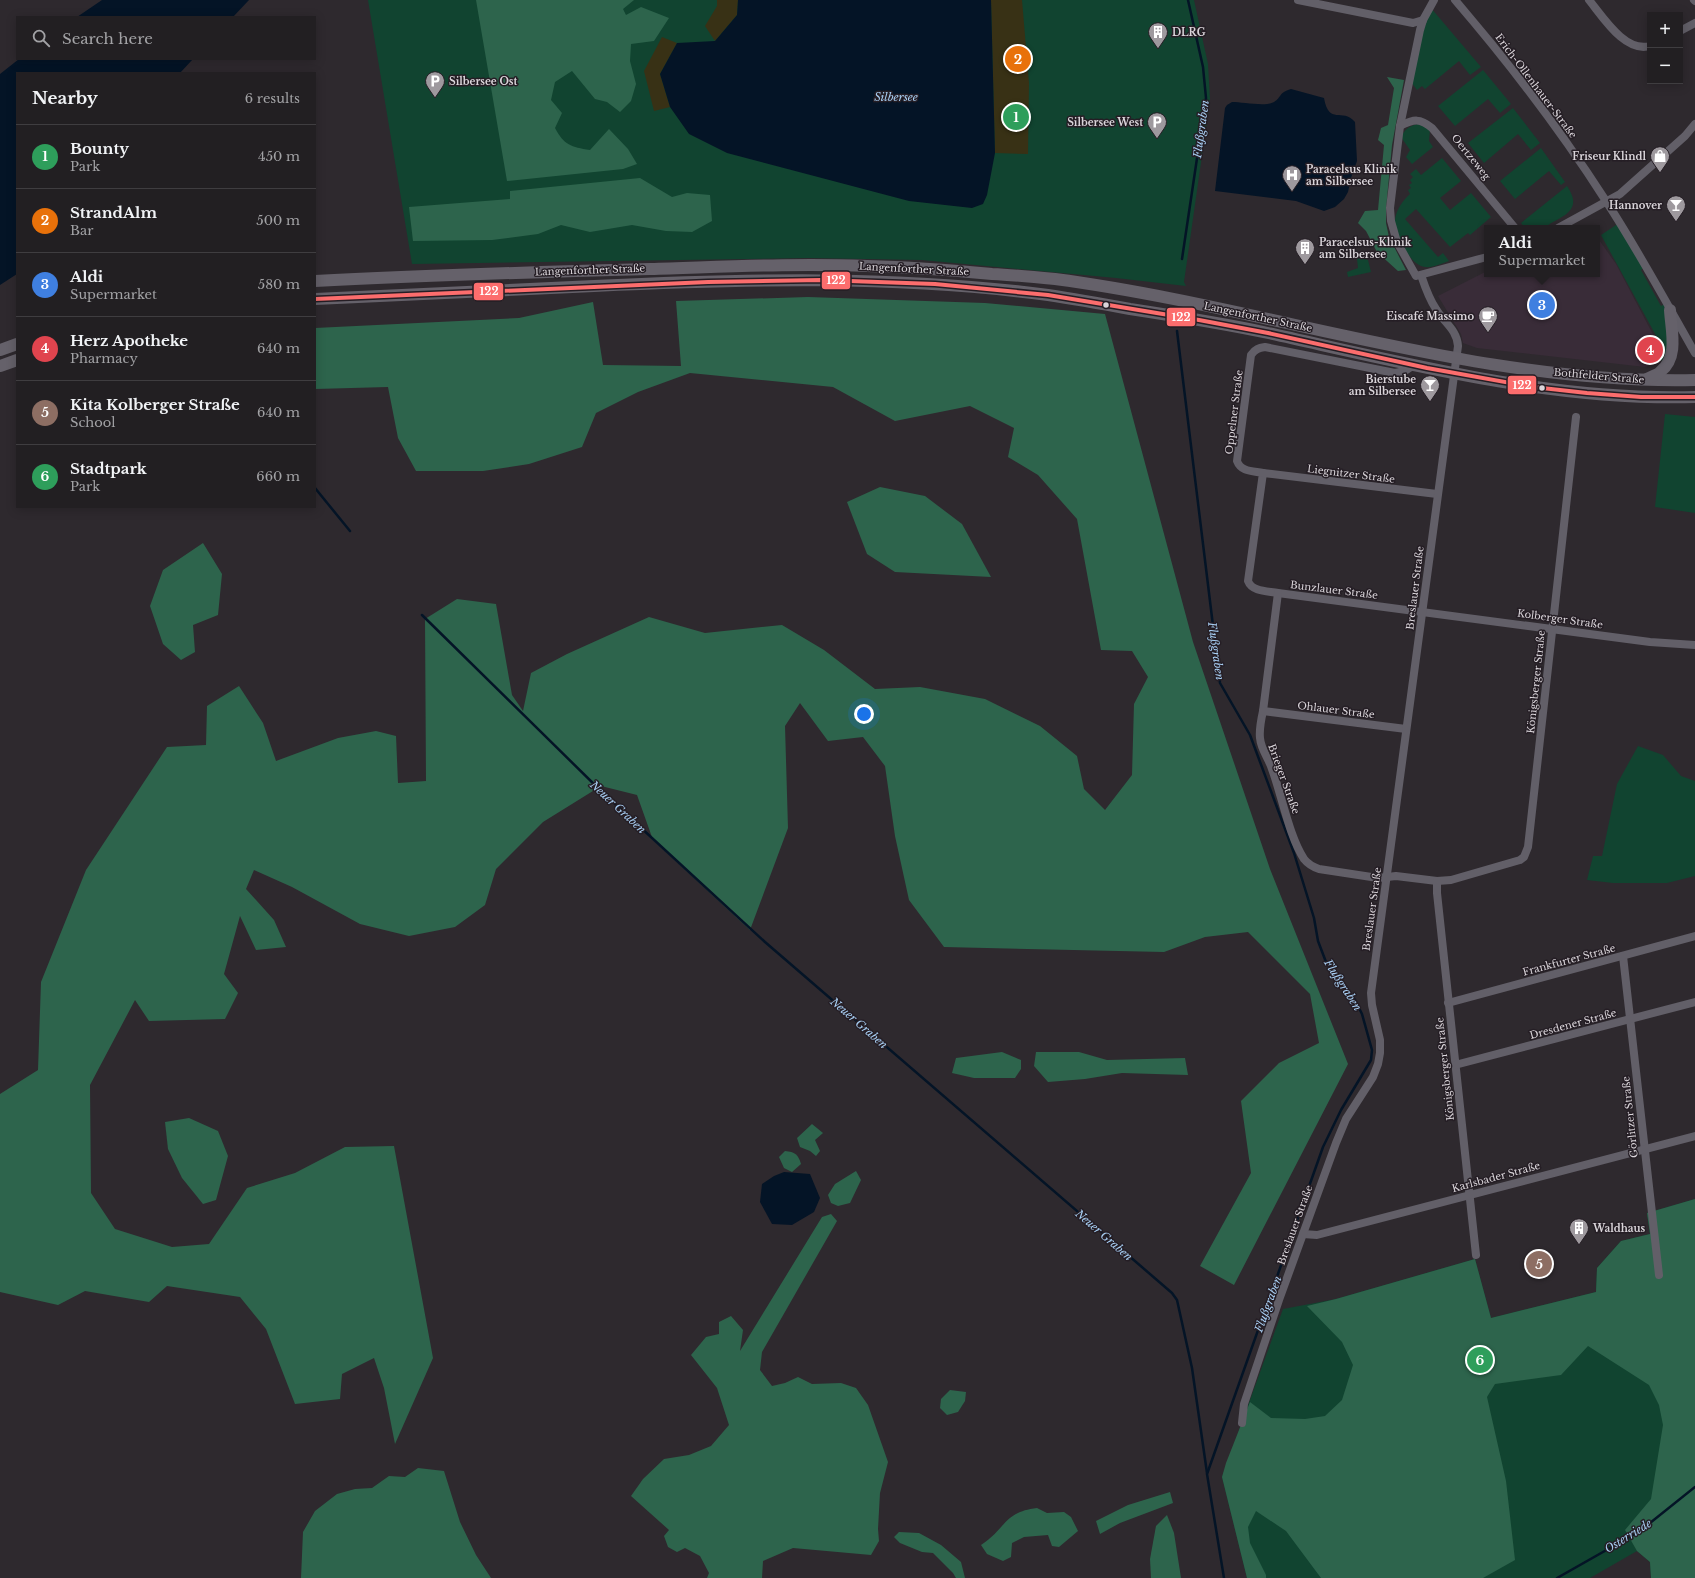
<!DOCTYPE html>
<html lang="en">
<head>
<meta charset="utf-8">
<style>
	:root { --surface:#221f22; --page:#2a272a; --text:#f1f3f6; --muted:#a2a2a5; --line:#3f3d40; --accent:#bca0f2 }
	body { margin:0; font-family:"Libre Baskerville",serif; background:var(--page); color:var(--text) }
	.controls { position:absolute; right:12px; top:12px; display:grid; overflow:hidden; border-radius:0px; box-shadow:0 2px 10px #0003 }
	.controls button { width:36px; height:36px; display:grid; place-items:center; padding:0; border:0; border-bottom:1px solid var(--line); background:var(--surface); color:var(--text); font:20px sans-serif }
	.you { position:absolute; left:864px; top:714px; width:14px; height:14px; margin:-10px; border:3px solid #fff; border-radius:50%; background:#1a73e8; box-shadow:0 0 0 6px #1a73e833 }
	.badge { display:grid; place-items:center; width:26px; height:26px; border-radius:50%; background:var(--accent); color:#fff; font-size:13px; font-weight:700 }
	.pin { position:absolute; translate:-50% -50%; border:2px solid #fff; box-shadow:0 1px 4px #0006 }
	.popup { position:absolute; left:1484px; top:225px; width:116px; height:52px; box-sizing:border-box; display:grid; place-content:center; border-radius:0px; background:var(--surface); filter:drop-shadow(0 1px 3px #0005); font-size:13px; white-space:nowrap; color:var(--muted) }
	.popup b { font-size:15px; color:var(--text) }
	.popup::after { content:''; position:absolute; left:50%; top:100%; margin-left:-8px; border:8px solid transparent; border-top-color:var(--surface) }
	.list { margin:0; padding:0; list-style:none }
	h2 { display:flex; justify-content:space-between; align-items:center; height:52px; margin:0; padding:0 16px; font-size:17px }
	h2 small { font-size:13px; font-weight:400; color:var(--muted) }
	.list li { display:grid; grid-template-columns:26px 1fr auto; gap:12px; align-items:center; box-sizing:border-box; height:64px; padding:0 16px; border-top:1px solid var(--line) }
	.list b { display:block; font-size:15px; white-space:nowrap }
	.list p { margin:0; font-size:13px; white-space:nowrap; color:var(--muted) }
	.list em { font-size:13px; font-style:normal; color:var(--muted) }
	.icon { flex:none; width:22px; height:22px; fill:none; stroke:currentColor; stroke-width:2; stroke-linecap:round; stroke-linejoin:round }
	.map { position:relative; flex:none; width:1695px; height:1578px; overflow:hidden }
	.search { position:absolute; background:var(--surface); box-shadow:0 2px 10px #0003; left:16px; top:16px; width:300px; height:44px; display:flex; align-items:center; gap:10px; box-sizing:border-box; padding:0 14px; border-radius:0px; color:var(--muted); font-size:15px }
	.panel { position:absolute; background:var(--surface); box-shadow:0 2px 10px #0003; left:16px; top:72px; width:300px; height:436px; border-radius:0px }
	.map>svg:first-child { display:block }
	.commercial { fill:#392c38 }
	.green { fill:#114430 }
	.forest { fill:#2d644c }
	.sand { fill:#383115 }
	.water { fill:#041426 }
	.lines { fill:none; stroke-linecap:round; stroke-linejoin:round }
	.stream { stroke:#041426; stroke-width:2.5 }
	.street { stroke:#625f68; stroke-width:8 }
	.secondary { stroke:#65616a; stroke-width:12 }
	.bus-1-casing { stroke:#251e25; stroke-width:7 }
	.bus-1 { stroke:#fc6d6d; stroke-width:4 }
	.bus-dot { fill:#dad5da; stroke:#251e25; stroke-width:1.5 }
	.labels { text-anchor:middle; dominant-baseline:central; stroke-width:3; stroke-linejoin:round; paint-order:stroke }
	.poi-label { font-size:10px; font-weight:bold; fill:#dad5da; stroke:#251e25; text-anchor:start }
	.street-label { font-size:10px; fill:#dad5da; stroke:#251e25 }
	.water-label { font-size:11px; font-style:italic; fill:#a8cff4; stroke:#251e25 }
	.line-badge { stroke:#251e25; stroke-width:1.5 }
	.badge-label { font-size:11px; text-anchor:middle; font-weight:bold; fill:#fff }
</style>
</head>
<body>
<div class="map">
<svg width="1695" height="1578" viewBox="0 0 1695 1578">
	<rect width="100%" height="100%" fill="#2e292e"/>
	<polygon class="commercial" points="1597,237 1616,264 1658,344 1660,352 1658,357 1653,364 1645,367 1477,348 1463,343 1461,334 1438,296 1487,271 1487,274 1597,274"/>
	<g class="green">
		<polygon points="368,0 1194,0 1208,64 1210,99 1184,282 1186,286 1116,278 922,260 808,258 412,264"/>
		<polygon points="1431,8 1481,67 1470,75 1459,61 1425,89 1422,86 1417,90 1411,82 1421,38"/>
		<polygon points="1483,70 1511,104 1500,113 1488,99 1455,126 1438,106"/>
		<polygon points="1513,108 1540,143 1531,150 1518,134 1484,163 1468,143"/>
		<path d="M1418,124l12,5 -1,12 4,6 -21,17 -6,-7 4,-7 -9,-13c4,-8 8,-11 17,-13z"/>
		<polygon points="1541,148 1565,182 1561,185 1549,171 1515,199 1500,181"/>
		<path d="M1442,158l19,23 -21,17 10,12 21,-17 20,24 -21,18 -2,-2 -18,14 -34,-38 -11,10 33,38 5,-4 6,8c-6,2 -17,7 -24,6 -15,-1 -31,-34 -30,-47 1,-10 8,-20 15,-26l-2,-4 3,-2 -2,-3 3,-2 -2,-3 3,-3 -3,-3 6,-5 5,6z"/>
		<path d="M1567,186c12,18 6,26 -12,35 -4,2 -9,6 -14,7 -5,1 -11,0 -16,0l-4,-5z"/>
		<polygon points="1619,223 1645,267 1641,270 1661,306 1666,303 1668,364 1661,360 1662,352 1660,343 1601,235"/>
		<polygon points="1356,250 1368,260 1371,272 1348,277 1347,272 1358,268"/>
		<polygon points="1665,414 1695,417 1695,513 1655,507"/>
		<polygon points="1638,746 1663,755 1681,776 1695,781 1695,876 1667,883 1613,883 1587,880 1593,856 1602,856 1617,784"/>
		<polygon points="1695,1199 1695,1578 1651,1578 1650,1562 1637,1551 1590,1578 1247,1578 1222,1477 1283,1309 1336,1299 1475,1259 1491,1318 1596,1292 1597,1268 1621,1241 1650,1234 1647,1213"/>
	</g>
	<g class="forest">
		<path d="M476,0h158l-11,9 3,6 15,-8 28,11 -15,23 -23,3 -1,17 6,23 -5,17 -11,11 -13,-10 -12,-3 -23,-28 -17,11 -4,18 11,13 -7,15c9,17 16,19 35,22l19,-21 19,20 9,15 -14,5 -116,12z"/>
		<polygon points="1387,77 1404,80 1392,145 1386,209 1386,223 1389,237 1406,270 1398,271 1377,252 1366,231 1358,223 1365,211 1378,210 1384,145 1378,140 1381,128 1388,125 1394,88"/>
		<polygon points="640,178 672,197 687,193 710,195 712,221 692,232 666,231 632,225 590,232 561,225 538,234 492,240 413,241 409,207 510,199 510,191"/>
		<polygon points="808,297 985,303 1105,314 1193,642 1270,869 1348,1064 1234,1285 1200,1266 1251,1173 1241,1101 1279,1063 1319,1043 1310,994 1248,932 1205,937 1164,952 944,947 909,900 895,836 885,766 863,737 828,741 800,703 785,726 788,828 750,930 653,840 637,795 601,786 543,822 496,869 485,905 455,927 409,936 360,924 292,887 254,870 246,889 274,920 286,947 256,950 240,916 224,974 238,993 225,1019 149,1021 135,1000 90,1085 91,1193 115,1229 172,1247 209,1244 247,1188 295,1173 345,1147 394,1146 433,1358 395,1444 384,1388 374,1358 342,1374 340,1399 295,1404 266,1329 240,1297 167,1286 149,1302 85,1291 58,1305 0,1292 0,1094 38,1070 41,982 86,870 167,747 206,745 207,706 239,686 263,723 276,761 338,738 376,731 396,736 398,783 426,781 425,619 457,599 496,604 512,695 523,711 531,673 567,654 649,617 705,633 782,625 824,650 875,689 920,687 985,699 1040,726 1077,756 1084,789 1105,810 1132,775 1134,704 1148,677 1132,651 1101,650 1077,519 1038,475 1008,457 1014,428 970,406 895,421 833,387 690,373 638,392 596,413 582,447 529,464 483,471 416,471 398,438 388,387 315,389 315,328 519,318 593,302 603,365 681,366 676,301"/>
		<polygon points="880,487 925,496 962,524 991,577 895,572 867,554 847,502"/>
		<polygon points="203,543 222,574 218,615 193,625 195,652 181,660 163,644 150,606 163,570"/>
		<polygon points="1002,1052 1021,1060 1021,1069 1015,1078 974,1078 952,1073 956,1058"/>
		<polygon points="1036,1052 1079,1052 1107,1060 1185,1058 1188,1075 1122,1073 1085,1079 1048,1082 1034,1066"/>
		<polygon points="189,1118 218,1131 228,1156 216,1200 203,1204 182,1178 168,1149 165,1122"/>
		<polygon points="812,1124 823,1133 815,1140 820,1151 816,1156 810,1151 800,1147 797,1138"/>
		<path d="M785,1151c10,1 13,3 16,13l-9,8 -8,-4 -5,-11z"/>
		<polygon points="856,1171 861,1180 850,1203 838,1206 831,1203 828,1195 835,1184"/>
		<polygon points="1695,1199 1695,1578 1651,1578 1650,1562 1637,1551 1625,1530 1651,1499 1663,1425 1659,1405 1649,1385 1588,1346 1561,1375 1495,1384 1487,1397 1506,1481 1515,1560 1483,1578 1321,1578 1286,1531 1256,1511 1248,1527 1250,1543 1266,1575 1266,1578 1247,1578 1222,1477 1226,1463 1250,1402 1271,1418 1305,1419 1325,1416 1342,1400 1353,1365 1342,1342 1307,1306 1336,1299 1475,1259 1491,1318 1596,1292 1597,1268 1621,1241 1650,1234 1647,1213"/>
		<polygon points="831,1214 837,1221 762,1352 760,1370 772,1386 785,1383 798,1377 812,1384 841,1383 856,1388 868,1405 888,1462 880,1493 878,1529 879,1541 871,1555 793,1548 763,1561 762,1578 707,1578 709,1573 700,1556 685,1548 677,1552 668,1547 664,1536 669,1530 631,1496 643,1479 664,1459 689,1455 711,1446 729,1425 717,1388 691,1355 706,1337 719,1334 719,1322 731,1316 743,1330 740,1351 822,1217"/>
		<polygon points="950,1390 966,1392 965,1401 958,1412 947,1415 940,1408 941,1399"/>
		<polygon points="418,1468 444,1471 460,1522 476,1555 491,1578 301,1578 303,1532 315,1511 337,1494 355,1489 372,1488 389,1476 405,1477"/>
		<polygon points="1170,1492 1173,1503 1120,1523 1100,1534 1096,1521 1128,1505"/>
		<path d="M1037,1508l10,5 17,-1 7,5 7,14 -19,16 -7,-1 -4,-11 -24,2 -12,6 -1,14 -8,4 -16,-7 -6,-9c25,-16 22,-33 56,-37z"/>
		<polygon points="1167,1515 1174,1533 1181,1578 1151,1578 1150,1559 1156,1526"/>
		<polygon points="899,1532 919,1533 941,1545 961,1562 965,1578 956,1578 953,1573 933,1553 922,1552 900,1543 894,1537"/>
	</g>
	<g class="sand">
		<polygon points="717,0 738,0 737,15 715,41 705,26 717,6"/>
		<polygon points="991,0 1022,0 1029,83 1028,154 995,153"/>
		<polygon points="662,37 677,43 660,74 670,107 654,111 644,71"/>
	</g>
	<g class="water">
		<polygon points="102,0 249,0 233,17 77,17"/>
		<polygon points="738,0 991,0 995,153 987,195 983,204 972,208 909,201 727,153 689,134 670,107 660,74 677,43 715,41 737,15"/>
		<polygon points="19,59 193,59 180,73 17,73 17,274 0,285 0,74"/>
		<path d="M1291,89l33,9c5,28 18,9 31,24l2,39 -6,17 -3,14 -4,7 -9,8 -11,4 -28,-10 -81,-10 10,-83 2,-3 5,-3c10,0 34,5 42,0 8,-5 4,-9 17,-13z"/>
		<polygon points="784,1172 810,1174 820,1198 814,1212 792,1225 772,1224 760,1202 762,1184 774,1176"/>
	</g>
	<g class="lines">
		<g class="stream">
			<polyline points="1182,259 1206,98 1203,67 1188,0"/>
			<polyline points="1177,331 1220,683 1250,735 1294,853 1314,918 1318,941 1326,962 1355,1000 1362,1014 1372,1050 1371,1060 1341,1110 1323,1147 1207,1474 1224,1578"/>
			<polyline points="315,488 350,531"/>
			<polyline points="422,615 601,791 765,942 1172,1293 1177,1300 1192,1368 1207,1473"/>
			<polyline points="1557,1578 1640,1531 1695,1487"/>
		</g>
		<g class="street">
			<polyline points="1298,0 1413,23 1423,20"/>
			<polyline points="1434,0 1423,20 1420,30 1400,126 1390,208 1391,221 1397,242 1416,276 1487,257"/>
			<path d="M1455,0c55,64 106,131 151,201 32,49 60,101 89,152"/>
			<path d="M1589,0c14,17 36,53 61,46"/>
			<polyline points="1694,0 1695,1"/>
			<polyline points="1680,31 1695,23"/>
			<path d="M1400,126c14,-7 20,-8 32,2l83,100"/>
			<polyline points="1558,228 1620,194 1685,136 1695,124"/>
			<path d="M1414,365l-9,6 -10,2 -130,-26c-6,1 -10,2 -14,8l-14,106c4,11 16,10 26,12l-15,108c4,11 20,10 30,12l372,49 45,3"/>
			<polyline points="1263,473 1437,494"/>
			<path d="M1278,593l-15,118c-2,9 -4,18 -3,27 1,12 9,21 12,31 10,27 17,67 32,90 4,5 9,8 15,10l59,9 18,-2 41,5 14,-1 69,-20 4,-3 4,-10 48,-430"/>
			<polyline points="1263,711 1406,729"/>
			<polyline points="1437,881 1437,893 1476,1255"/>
			<polyline points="1623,956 1659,1275"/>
			<polyline points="1448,1003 1695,936"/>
			<polyline points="1455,1065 1695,1002"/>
			<polyline points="1303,1234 1317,1235 1695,1136"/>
			<path d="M1242,1423l2,-19 35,-104 57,-157 10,-24 27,-42 5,-13 2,-11v-13l-8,-35 -1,-12 87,-647c-1,-17 -15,-24 -22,-37 -7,-10 -11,-22 -15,-34"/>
		</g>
		<g class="secondary">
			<path d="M315,281c112,-6 223,-9 335,-12 72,-2 144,-6 217,-3 41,1 83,4 125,8 21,1 42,3 63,5 213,28 422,106 640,101"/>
			<path d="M315,299c93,-5 186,-9 279,-13 152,-7 303,-11 454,9 27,4 55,9 82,14 46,7 92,14 138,24 141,31 282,68 427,64"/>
			<polyline points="0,350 17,344"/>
			<polyline points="0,366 17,360"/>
			<path d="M1647,379c5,-3 11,-4 14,-8 18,-15 10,-41 9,-61"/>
		</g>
		<g class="bus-1-casing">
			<polyline id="bus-1" points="315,299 708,282 821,280 935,284 1048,295 1199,320 1268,333 1427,368 1533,387 1587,393 1641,397 1695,397"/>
		</g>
		<use href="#bus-1" class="bus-1"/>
	</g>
	<defs>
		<g id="building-pin" transform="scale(1)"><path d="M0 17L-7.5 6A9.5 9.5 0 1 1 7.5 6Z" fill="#9e999e" stroke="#251e25"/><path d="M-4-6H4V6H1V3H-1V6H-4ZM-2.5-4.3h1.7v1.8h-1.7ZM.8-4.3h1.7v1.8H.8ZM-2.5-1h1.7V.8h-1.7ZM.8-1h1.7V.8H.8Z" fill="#fff"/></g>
		<g id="parking-pin" transform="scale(1)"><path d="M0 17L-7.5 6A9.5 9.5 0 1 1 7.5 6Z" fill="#9e999e" stroke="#251e25"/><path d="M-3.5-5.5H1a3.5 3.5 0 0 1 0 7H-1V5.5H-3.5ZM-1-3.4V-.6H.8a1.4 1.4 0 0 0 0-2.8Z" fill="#fff"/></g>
		<g id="shop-pin" transform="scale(1)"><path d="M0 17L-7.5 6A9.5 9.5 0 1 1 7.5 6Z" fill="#9e999e" stroke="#251e25"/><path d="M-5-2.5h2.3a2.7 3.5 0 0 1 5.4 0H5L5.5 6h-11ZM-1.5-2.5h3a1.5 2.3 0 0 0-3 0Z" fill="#fff"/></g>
		<g id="hospital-pin" transform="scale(1)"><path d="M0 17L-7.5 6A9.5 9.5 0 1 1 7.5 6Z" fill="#9e999e" stroke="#251e25"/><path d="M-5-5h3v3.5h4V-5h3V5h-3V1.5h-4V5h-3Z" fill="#fff"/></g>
		<g id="bar-pin" transform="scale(1)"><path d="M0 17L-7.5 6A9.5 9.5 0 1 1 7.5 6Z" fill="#9e999e" stroke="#251e25"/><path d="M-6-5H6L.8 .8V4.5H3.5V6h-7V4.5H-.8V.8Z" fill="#fff"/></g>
		<g id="cafe-pin" transform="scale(1)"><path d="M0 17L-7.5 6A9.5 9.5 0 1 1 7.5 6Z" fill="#9e999e" stroke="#251e25"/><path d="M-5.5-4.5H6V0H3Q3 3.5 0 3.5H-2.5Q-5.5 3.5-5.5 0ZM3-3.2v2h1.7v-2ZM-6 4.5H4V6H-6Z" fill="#fff"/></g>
	</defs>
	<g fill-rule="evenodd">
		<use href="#building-pin" x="1158" y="32"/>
		<use href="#parking-pin" x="435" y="81"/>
		<use href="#parking-pin" x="1157" y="122"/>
		<use href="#shop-pin" x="1660" y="156"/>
		<use href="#hospital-pin" x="1292" y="175"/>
		<use href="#bar-pin" x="1676" y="205"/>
		<use href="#building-pin" x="1305" y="248"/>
		<use href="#cafe-pin" x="1488" y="316"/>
		<use href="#bar-pin" x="1430" y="385"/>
		<use href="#building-pin" x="1579" y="1228"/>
	</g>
	<g class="bus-dot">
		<circle cx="1106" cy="305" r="3.5"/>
		<circle cx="1542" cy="388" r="3.5"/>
	</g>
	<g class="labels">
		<g class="poi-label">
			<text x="1172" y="32">DLRG</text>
			<text x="449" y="81">Silbersee Ost</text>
			<text x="1143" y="122" text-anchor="end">Silbersee West</text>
			<text x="1646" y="156" text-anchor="end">Friseur Klindl</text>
			<text x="1306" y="169">Paracelsus Klinik<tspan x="1306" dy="12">am Silbersee</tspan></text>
			<text x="1662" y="205" text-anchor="end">Hannover</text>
			<text x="1319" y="242">Paracelsus-Klinik<tspan x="1319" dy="12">am Silbersee</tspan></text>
			<text x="1474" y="316" text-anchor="end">Eiscafé Massimo</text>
			<text x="1416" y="379" text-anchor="end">Bierstube<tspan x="1416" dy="12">am Silbersee</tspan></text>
			<text x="1593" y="1228">Waldhaus</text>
		</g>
		<g class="street-label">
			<text transform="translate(1536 86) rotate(53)">Erich-Ollenhauer-Straße</text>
			<text transform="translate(1471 157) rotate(51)">Oertzeweg</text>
			<text transform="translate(914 269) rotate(3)">Langenforther Straße</text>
			<text transform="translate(590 270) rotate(-2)">Langenforther Straße</text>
			<text transform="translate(1258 317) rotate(12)">Langenforther Straße</text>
			<text transform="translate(1599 376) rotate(5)">Bothfelder Straße</text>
			<text transform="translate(1234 412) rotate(-83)">Oppelner Straße</text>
			<text transform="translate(1351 474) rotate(7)">Liegnitzer Straße</text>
			<text transform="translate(1415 588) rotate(-83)">Breslauer Straße</text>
			<text transform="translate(1334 590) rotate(7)">Bunzlauer Straße</text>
			<text transform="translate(1560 619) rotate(8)">Kolberger Straße</text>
			<text transform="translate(1536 682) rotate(-84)">Königsberger Straße</text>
			<text transform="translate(1336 710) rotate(7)">Ohlauer Straße</text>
			<text transform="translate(1284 779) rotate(70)">Brieger Straße</text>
			<text transform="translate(1372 909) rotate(-82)">Breslauer Straße</text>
			<text transform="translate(1569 960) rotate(-15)">Frankfurter Straße</text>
			<text transform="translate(1573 1024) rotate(-15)">Dresdener Straße</text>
			<text transform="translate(1445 1069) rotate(-96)">Königsberger Straße</text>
			<text transform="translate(1630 1117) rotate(-96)">Görlitzer Straße</text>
			<text transform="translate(1496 1177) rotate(-15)">Karlsbader Straße</text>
			<text transform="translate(1295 1225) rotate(-70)">Breslauer Straße</text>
		</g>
		<g class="water-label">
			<text x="896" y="97">Silbersee</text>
			<text transform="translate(1201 129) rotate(-82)">Flußgraben</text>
			<text transform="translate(1216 651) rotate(82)">Flußgraben</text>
			<text transform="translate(618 807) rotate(43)">Neuer Graben</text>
			<text transform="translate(1343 985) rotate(57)">Flußgraben</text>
			<text transform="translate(859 1023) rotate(41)">Neuer Graben</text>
			<text transform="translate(1104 1235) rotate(41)">Neuer Graben</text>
			<text transform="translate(1268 1304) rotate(-70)">Flußgraben</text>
			<text transform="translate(1628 1536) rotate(-32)">Osterriede</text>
		</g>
	</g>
	<g class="line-badge">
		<rect x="821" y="271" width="30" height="19" rx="4" fill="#fc6d6d"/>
		<rect x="473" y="282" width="31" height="19" rx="4" fill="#fc6d6d"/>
		<rect x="1166" y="307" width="30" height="20" rx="4" fill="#fc6d6d"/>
		<rect x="1507" y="375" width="30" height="20" rx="4" fill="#fc6d6d"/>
	</g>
	<g class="badge-label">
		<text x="836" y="284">122</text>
		<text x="489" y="295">122</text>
		<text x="1181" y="321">122</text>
		<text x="1522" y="389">122</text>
	</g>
</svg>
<div class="controls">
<button>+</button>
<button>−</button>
</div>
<div class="you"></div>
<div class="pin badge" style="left:1016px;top:117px;background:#2e9e5b">1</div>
<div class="pin badge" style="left:1018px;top:59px;background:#e8710a">2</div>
<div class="pin badge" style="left:1542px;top:305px;background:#3f7fe0">3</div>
<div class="popup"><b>Aldi</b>Supermarket</div>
<div class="pin badge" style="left:1650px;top:350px;background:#e0444e">4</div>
<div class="pin badge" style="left:1539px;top:1264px;background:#8d6e63">5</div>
<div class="pin badge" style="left:1480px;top:1360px;background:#2e9e5b">6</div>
<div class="search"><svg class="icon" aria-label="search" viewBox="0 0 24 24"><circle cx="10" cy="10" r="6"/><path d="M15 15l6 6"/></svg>Search here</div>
<section class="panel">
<h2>Nearby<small>6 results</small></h2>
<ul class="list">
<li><span class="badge" style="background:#2e9e5b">1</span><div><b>Bounty</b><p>Park</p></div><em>450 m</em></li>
<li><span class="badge" style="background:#e8710a">2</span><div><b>StrandAlm</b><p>Bar</p></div><em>500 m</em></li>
<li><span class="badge" style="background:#3f7fe0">3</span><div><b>Aldi</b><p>Supermarket</p></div><em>580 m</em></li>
<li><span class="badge" style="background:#e0444e">4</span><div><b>Herz Apotheke</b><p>Pharmacy</p></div><em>640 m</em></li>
<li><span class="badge" style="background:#8d6e63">5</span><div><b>Kita Kolberger Straße</b><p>School</p></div><em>640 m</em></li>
<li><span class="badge" style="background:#2e9e5b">6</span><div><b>Stadtpark</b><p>Park</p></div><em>660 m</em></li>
</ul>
</section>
</div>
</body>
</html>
